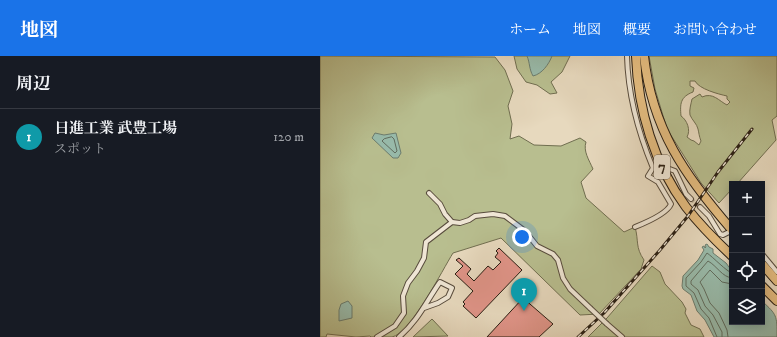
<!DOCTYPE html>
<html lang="ja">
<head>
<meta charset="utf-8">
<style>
	:root { --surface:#171b24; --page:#20242c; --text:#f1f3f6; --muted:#9ea1a6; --line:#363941; --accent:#1a73e8 }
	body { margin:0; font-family:"IM FELL DW Pica","Noto Serif JP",serif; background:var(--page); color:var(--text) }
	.controls { position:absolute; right:12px; bottom:12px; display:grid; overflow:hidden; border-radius:0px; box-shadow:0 2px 10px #0003 }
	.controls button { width:36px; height:36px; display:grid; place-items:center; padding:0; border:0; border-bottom:1px solid var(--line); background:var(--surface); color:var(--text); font:20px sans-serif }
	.you { position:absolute; left:202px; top:181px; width:14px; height:14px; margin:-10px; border:3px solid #fff; border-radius:50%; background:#1a73e8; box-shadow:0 0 0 6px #1a73e833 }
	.badge { display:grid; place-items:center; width:26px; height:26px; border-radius:50%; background:var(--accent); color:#fff; font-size:13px; font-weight:700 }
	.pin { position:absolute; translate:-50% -33px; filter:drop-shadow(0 1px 2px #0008) }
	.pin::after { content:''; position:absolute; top:21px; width:14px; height:12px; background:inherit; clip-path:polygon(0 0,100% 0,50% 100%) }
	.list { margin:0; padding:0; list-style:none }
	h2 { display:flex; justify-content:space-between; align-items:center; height:52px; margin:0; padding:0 16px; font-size:17px }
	h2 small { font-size:13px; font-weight:400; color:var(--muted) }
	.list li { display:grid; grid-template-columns:26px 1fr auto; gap:12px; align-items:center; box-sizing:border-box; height:56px; padding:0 16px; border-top:1px solid var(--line) }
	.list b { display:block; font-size:15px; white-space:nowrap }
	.list p { margin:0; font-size:13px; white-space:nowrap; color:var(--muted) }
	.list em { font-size:13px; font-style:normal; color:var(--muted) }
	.icon { flex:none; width:22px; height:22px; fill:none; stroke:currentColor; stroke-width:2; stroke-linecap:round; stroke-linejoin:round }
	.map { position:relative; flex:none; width:457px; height:281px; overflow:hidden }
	header { display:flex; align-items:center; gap:24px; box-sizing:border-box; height:56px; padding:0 20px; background:var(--accent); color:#fff }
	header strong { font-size:19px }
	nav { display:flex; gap:22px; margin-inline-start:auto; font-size:14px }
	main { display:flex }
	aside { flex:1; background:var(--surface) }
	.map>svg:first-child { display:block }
	.green { fill:#b8be8f; stroke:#706e50; fill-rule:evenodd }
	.water { fill:#98bbab; stroke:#6b7c6e }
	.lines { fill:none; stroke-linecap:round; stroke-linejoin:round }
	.shore { stroke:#606c5e; stroke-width:1 }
	.building { fill:#e09488; stroke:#281d12 }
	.street-tunnel { stroke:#c1b39c; stroke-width:4; stroke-dasharray:4 2; stroke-linecap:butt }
	.street-casing { stroke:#584c3d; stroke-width:6 }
	.highway-casing { stroke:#281d12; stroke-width:10 }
	.street { stroke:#efe6d5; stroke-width:4 }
	.highway { stroke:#e4bc7f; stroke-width:8 }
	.rail-casing { stroke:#281d12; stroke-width:3 }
	.rail { stroke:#efe6d5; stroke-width:1.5; stroke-dasharray:4.5; stroke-linecap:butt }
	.street-bridge-casing { stroke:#584c3d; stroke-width:6; stroke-linecap:butt }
	.street-bridge { stroke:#efe6d5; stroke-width:4 }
	.labels { text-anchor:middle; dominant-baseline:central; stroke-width:4; stroke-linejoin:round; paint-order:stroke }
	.shield { fill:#efe6d5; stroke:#64594c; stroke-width:1 }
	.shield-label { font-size:14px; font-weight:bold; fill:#281d12 }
</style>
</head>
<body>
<header>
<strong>地図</strong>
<nav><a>ホーム</a><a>地図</a><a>概要</a><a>お問い合わせ</a></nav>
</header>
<main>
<aside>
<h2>周辺<small></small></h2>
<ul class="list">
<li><span class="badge" style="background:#0f9aa8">1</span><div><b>日進工業 武豊工場</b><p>スポット</p></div><em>120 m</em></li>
</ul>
</aside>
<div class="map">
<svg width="457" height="281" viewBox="0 0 457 281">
	<rect width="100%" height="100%" fill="#e7d9be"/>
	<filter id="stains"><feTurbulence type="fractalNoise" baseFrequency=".005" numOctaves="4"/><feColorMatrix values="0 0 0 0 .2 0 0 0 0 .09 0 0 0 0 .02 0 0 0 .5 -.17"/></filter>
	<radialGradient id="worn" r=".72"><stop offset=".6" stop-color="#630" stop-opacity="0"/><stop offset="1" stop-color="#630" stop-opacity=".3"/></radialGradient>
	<g class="green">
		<path d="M0,0l175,1 10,13 8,21 -5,15 4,18 -2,15 9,-3 15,9 27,1 19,-8 6,4c-3,9 3,18 7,27l-12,13 5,16 38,34 11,-5c4,14 0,20 9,33l-3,9 -42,45 -19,1 -79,-77 -48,15c-10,16 -43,81 -61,84 -6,0 -14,0 -21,0l-1,-1 -14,1 -29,-3 -1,3h-6z"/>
		<polygon points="194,0 250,0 242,16 231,26 237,37 230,38 217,29 206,26 197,13"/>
		<path d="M329,0h128v60l-5,4 4,20 -39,44h-5v5l-13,14 -18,-20 -34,-54 -12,-40zM370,25h5c4,8 23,13 32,15v3l3,3 -3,3c-8,-4 -14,-13 -25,-8l-2,-3 -8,5c-1,5 -3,11 -2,16 2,5 7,9 8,14 1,4 1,7 3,12l-2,4 -5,-4 -3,-1 -4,-3c4,-7 0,-17 -6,-21 -1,-12 -1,-19 12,-24l1,-4 -4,-2z"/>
		<polygon points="332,210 340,216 345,228 362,246 366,253 365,257 371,269 380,273 384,281 268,281 287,262"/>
		<polygon points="112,263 128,280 93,281"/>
	</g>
	<g class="water">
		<path d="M207,0h25c-3,8 -10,18 -19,20 -4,-7 -3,-13 -6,-20z"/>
		<polygon points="55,77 64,79 76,77 81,97 78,102 73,102 52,82"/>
		<path d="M387,188l2,3 4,2v4l13,10 6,8v51h30v-21c15,14 15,14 15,36h-63l-9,-17 -8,-9 -6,-16 -8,-6 -1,-3 1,-10 15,-16 6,-10 -2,-3 2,-1 1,2 1,-1 -1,-2z"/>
		<polygon points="28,245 32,250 32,262 19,265 19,254 21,248"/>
	</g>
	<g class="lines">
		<g class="shore">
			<polygon points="72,81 74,83 77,95 75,97 62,85 64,83"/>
			<path d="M397,281l-8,-19 -8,-9 -7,-16 -8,-7v-8l15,-16 6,-9c6,4 20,19 25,20"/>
			<path d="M402,281v-5l-9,-17 -8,-9 -7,-16 -7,-6v-3l17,-20c9,5 14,16 24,17"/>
			<polyline points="408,281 407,274 399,257 390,247 384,233 380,226 390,214 402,226 412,228"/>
		</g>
	</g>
	<g class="building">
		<polygon points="179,192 202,214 156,262 143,250 145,248 143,246 153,235 135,218 143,210 136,204 139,202 151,213 147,218 154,225 168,210 173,214 181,206 175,201 178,197 176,195"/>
		<polygon points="203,242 233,268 219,281 167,281"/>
	</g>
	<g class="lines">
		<polyline class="street-tunnel" points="371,143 380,151"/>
		<g class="street-casing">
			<g id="street">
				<path d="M307,0c1,40 11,76 26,112l-5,8 10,6 13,22c-4,10 -26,19 -36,23"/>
				<polyline points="347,112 355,115 366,138 371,143"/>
				<polyline points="109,137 120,148 125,158 132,166"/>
				<polyline points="380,151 389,160 400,178 403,179 409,176"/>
				<polyline points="442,198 457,216"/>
				<polyline points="287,268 302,281"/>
				<polyline points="57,281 75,270 84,257 83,240 88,227 97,215 104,202 106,186 132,166 140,167 149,164 155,160 173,158 185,160 205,175 217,190 233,198 238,204 243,222 250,233 270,252"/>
				<path d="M79,281c19,-16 27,-35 41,-55l12,6 -4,9 -10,6 -14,5"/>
			</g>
		</g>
		<g class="highway-casing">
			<g id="highway">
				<path d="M316,0c2,54 18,108 50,151 14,18 30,34 46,49"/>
				<path d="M324,0c8,73 41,120 88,174"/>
				<polyline points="442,208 457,225"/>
				<polyline points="442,230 457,245"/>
			</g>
		</g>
		<use href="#street" class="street"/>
		<use href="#highway" class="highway"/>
		<g class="rail-casing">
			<polyline id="rail" points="258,281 284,257 340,194 368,160 398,116 432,73"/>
		</g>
		<use href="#rail" class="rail"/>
		<g class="street-bridge-casing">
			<polyline id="street-bridge" points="270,252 287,268"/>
		</g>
		<use href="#street-bridge" class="street-bridge"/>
	</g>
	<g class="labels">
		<rect class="shield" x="334" y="99" width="16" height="24" rx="3"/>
		<g class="shield-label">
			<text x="342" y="111">7</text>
		</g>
	</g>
	<rect width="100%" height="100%" filter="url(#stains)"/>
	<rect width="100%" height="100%" fill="url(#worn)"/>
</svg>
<div class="controls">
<button>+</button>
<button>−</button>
<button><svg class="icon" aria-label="locate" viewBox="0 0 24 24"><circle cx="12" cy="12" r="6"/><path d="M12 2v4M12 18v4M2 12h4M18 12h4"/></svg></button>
<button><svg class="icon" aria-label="layers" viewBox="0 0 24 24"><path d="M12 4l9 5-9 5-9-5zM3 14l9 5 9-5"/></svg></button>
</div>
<div class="you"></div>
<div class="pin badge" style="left:204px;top:255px;background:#0f9aa8">1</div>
</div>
</main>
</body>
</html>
